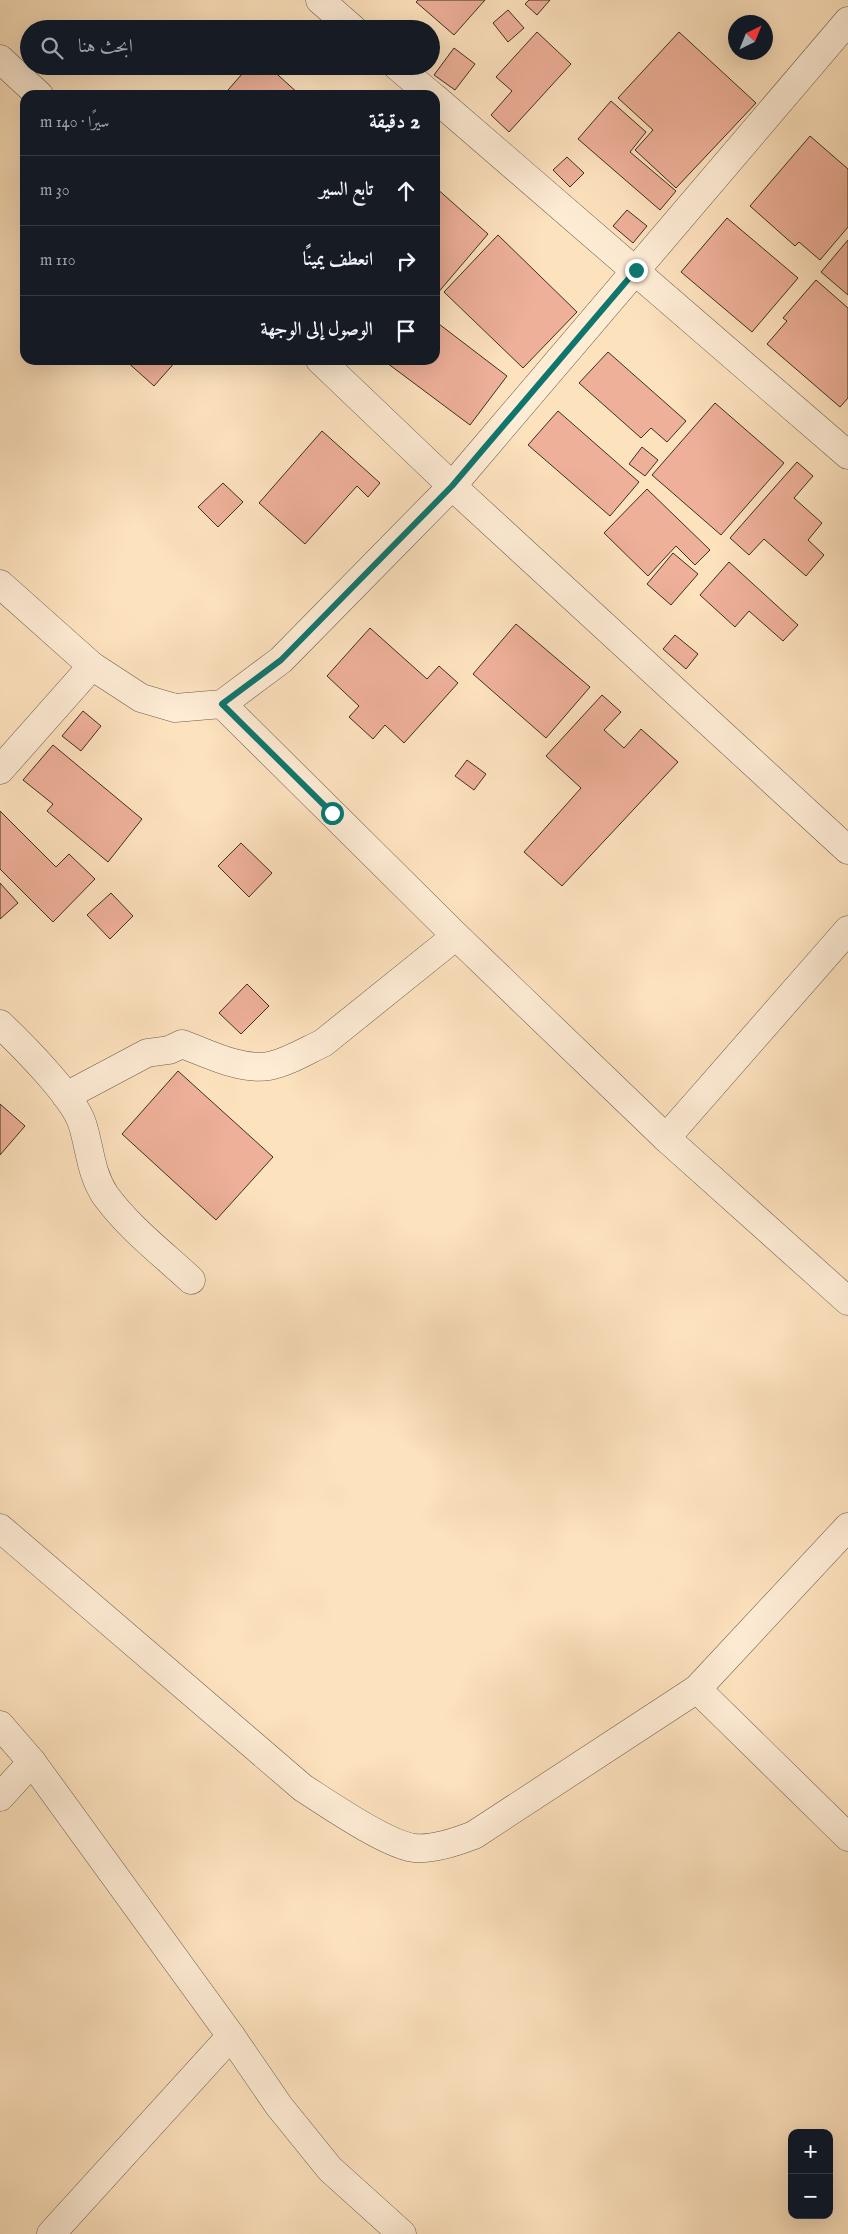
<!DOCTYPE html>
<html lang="ar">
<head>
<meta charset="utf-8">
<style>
	:root { --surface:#171b24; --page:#242831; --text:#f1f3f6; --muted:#9ea1a6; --line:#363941 }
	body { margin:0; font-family:"IM FELL English",Amiri,serif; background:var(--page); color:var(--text); direction:rtl }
	.controls { position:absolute; right:15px; bottom:15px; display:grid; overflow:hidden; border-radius:10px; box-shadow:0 5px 20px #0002 }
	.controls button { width:45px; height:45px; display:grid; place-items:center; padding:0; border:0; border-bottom:1px solid var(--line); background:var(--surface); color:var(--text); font:25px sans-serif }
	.compass { position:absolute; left:728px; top:15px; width:45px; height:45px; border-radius:50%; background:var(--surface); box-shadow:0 5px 20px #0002; rotate:43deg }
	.stop { position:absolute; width:15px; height:15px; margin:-11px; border:4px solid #0f766e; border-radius:50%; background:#fff }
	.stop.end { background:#0f766e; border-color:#fff; box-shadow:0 1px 5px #0008 }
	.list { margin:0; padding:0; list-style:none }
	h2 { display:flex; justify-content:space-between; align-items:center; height:65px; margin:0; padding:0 20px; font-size:21px }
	h2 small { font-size:16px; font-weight:400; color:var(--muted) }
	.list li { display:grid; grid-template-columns:32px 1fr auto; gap:15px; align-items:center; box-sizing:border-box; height:70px; padding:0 20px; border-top:1px solid var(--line) }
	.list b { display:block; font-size:19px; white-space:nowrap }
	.list em { font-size:16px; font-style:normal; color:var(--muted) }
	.icon { flex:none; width:28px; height:28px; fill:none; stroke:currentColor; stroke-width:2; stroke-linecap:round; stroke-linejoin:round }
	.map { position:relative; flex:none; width:848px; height:2234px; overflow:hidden; direction:ltr }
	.search { position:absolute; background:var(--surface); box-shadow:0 5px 20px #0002; left:20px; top:20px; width:420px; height:55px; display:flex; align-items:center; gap:12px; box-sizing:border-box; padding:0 18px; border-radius:28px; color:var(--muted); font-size:19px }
	.panel { position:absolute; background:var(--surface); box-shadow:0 5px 20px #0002; left:20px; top:90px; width:420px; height:275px; border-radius:15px; direction:rtl }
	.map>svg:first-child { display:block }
	.building { fill:#eeb099; stroke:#3c2f25 }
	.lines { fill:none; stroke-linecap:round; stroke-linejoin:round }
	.minor-casing { stroke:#6c5c4b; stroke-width:29 }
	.minor { stroke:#feecd5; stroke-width:28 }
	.route { stroke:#0f766e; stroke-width:6 }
</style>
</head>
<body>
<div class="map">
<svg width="848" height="2234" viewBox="0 0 848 2234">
	<rect width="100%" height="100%" fill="#fde2be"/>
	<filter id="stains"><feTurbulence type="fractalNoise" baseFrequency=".004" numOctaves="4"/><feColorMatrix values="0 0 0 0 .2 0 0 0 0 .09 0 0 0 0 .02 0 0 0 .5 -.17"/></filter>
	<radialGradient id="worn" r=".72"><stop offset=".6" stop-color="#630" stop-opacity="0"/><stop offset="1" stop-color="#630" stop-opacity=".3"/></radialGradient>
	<g class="building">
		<polygon points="418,0 485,0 454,35 416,2"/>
		<polygon points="529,0 550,0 537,15 525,4"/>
		<polygon points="508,10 524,28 508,42 493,23"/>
		<polygon points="537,32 571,64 509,132 491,115 512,91 496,77"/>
		<polygon points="679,32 756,103 676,188 635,150 653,130 618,98"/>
		<polygon points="454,48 475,64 455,90 434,75"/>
		<polygon points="249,66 268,66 300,95 233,95 228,90"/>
		<polygon points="611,101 646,132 630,152 676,191 660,210 578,139"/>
		<polygon points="810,136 848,169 848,227 820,260 799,242 795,246 750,206"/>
		<polygon points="567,157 584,173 570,187 553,170"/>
		<polygon points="435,187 488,234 436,295 435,295"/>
		<polygon points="627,210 647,226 633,243 613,226"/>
		<polygon points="727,218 798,278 752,332 681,272"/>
		<polygon points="498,235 577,312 523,368 444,292"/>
		<polygon points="848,240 848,295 821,272"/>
		<polygon points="816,280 848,308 848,398 840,407 767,344 787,321 783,318"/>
		<polygon points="435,321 507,376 470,425 387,363 390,360 435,360"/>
		<polygon points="608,352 686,421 667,442 651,428 641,438 579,383"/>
		<polygon points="125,360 177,360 154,386"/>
		<polygon points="715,403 784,463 721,535 652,475"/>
		<polygon points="558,411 639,482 610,516 528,445"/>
		<polygon points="322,431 380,483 368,497 357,486 305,544 259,503"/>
		<polygon points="642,447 658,460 645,476 629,464"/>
		<polygon points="797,462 813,476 794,498 822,523 808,540 824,555 806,576 764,539 749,555 730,538"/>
		<polygon points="223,483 243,502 218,527 198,507"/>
		<polygon points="647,489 710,550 695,565 676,546 648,576 604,533"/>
		<polygon points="673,553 698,574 671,605 647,584"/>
		<polygon points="729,562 798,625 783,641 749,611 735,627 700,595"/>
		<polygon points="516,624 590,687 546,738 473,674"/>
		<polygon points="370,628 427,679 439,666 458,683 404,743 385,725 373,739 349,717 359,706 327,676"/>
		<polygon points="675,635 698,654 686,669 663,649"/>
		<polygon points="602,695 621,712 604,730 624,748 641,729 678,762 562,886 524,852 581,788 546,756"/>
		<polygon points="83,711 101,726 81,751 62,736"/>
		<polygon points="53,745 142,819 108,862 47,811 53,804 23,780"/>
		<polygon points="467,760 486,774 474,790 455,776"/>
		<polygon points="0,811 56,867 69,854 95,879 53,922 0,869"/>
		<polygon points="241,843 272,873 249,897 218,866"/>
		<polygon points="0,883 18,903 0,919"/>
		<polygon points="111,893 133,916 110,939 87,915"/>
		<polygon points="247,984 269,1006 241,1034 219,1013"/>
		<polygon points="178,1071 273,1157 216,1220 122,1134"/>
		<polygon points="0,1104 25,1126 0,1155"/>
	</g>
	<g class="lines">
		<g class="minor-casing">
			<g id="minor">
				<polyline points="320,0 353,29"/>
				<polyline points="0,59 39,95"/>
				<polyline points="397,66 431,95"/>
				<polyline points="435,98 848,455"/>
				<polyline points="320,360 452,486 848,850"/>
				<polyline points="0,584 92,666 141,698 175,708 222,704 281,660 452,486 848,21"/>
				<polyline points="222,704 456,936 666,1138 848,1301"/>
				<polyline points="0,770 92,666"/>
				<path d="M0,1024c22,21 73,72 82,99 8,24 8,49 23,72 24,33 57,58 86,85"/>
				<path d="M66,1096l81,-43 22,-3 13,-6c25,9 59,27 87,22 17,-3 37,-15 54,-23l133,-107"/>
				<polyline points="666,1138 848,930"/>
				<path d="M0,1528l303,260c25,16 83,56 111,60 19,2 42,-6 60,-13l223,-146 151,-162"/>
				<polyline points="697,1689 848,1837"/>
				<polyline points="0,1725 32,1762 231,2036 279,2106 330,2169 402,2234"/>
				<polyline points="0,1797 32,1762"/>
				<polyline points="51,2234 231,2036"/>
			</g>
		</g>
		<use href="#minor" class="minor"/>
	</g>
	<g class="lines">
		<polyline class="route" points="332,813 222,704 281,660 452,486 636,270"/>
	</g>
	<rect width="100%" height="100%" filter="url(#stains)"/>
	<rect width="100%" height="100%" fill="url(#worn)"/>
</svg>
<div class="controls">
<button>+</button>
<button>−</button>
</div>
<svg class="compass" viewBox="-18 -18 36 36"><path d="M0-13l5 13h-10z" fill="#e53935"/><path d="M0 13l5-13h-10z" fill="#9ea1a6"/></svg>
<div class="stop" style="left:332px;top:813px"></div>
<div class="stop end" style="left:636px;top:270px"></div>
<div class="search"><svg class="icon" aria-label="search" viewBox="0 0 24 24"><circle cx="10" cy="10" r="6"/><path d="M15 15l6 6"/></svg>ابحث هنا</div>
<section class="panel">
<h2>2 دقيقة<small>سيرًا · 140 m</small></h2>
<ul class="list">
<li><svg class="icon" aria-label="ahead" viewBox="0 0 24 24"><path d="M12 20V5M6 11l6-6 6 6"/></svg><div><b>تابع السير</b></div><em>30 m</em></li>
<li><svg class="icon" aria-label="right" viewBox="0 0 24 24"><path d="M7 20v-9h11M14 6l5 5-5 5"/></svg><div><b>انعطف يمينًا</b></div><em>110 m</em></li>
<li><svg class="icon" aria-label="arrive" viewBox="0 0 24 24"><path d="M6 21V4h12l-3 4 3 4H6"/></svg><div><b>الوصول إلى الوجهة</b></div></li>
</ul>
</section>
</div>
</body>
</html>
